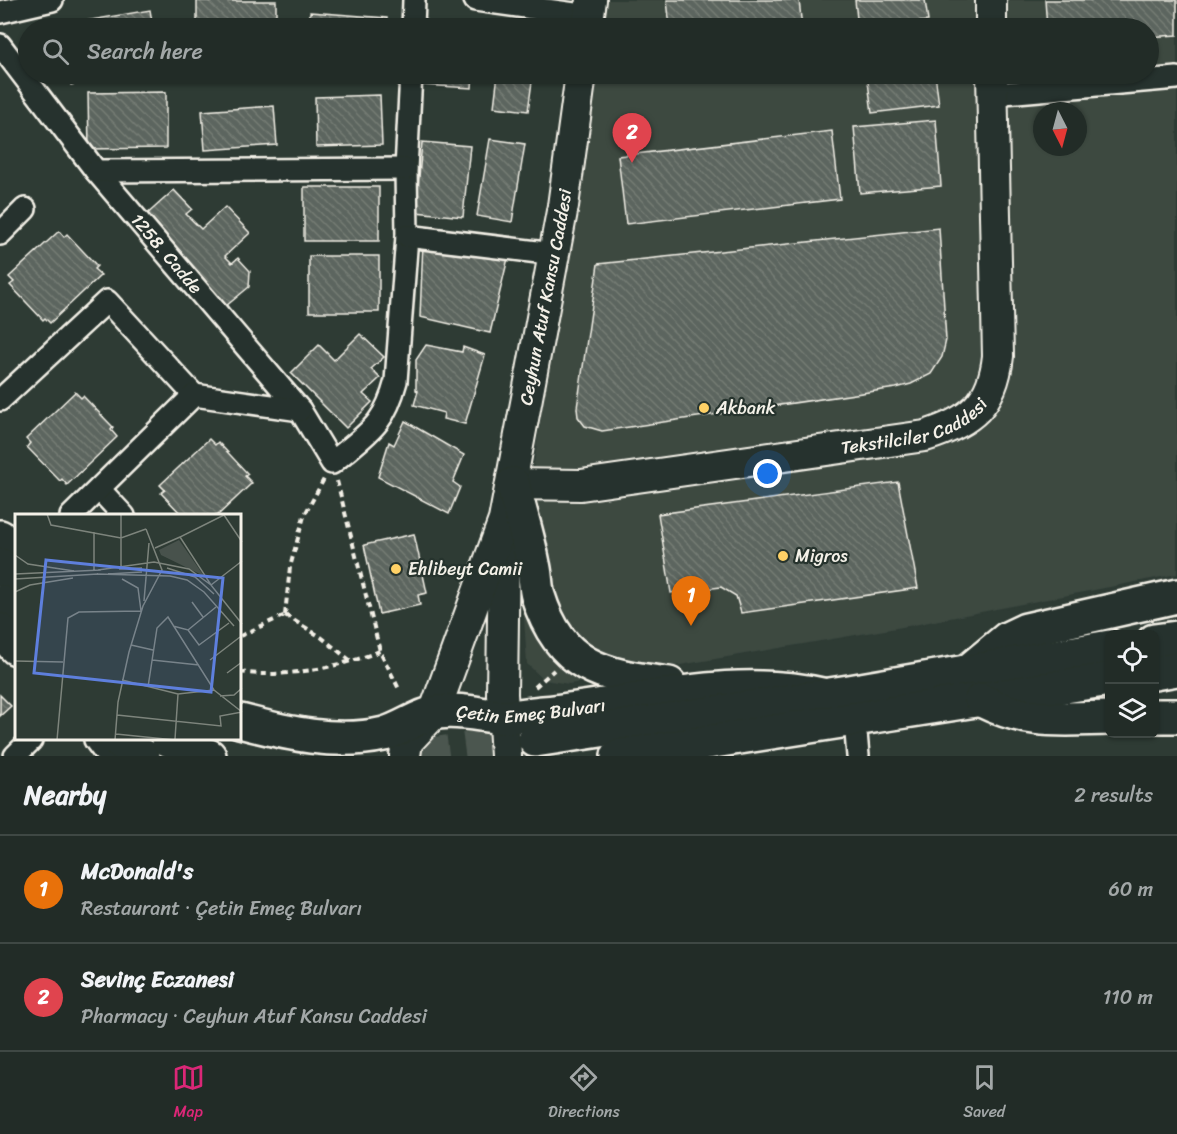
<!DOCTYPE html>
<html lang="en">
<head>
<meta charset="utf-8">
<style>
	:root { --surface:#222c27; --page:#2e3833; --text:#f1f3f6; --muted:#a2a7a7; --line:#3f4844; --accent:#db2777 }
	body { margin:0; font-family:Sriracha,sans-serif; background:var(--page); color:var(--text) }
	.controls { position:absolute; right:18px; bottom:18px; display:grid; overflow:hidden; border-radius:9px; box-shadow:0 2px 4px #0004 }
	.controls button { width:54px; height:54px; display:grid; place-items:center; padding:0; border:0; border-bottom:2px solid var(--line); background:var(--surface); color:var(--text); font:30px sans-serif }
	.compass { position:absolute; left:1033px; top:102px; width:54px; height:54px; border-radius:50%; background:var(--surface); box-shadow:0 2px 4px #0004; rotate:174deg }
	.you { position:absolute; left:768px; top:474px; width:21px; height:21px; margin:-15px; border:4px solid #fff; border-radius:50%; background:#1a73e8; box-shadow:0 0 0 9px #1a73e833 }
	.badge { display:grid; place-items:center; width:39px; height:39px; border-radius:50%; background:var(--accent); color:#fff; font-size:20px; font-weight:700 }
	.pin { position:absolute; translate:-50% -50px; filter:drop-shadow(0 2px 3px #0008) }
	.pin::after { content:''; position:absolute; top:32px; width:21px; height:18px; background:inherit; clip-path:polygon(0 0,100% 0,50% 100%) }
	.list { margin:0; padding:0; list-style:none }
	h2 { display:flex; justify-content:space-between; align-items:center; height:78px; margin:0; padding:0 24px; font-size:26px }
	h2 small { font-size:20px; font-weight:400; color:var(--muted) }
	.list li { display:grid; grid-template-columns:39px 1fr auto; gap:18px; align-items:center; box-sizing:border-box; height:108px; padding:0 24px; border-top:2px solid var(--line) }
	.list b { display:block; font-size:22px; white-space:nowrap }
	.list p { margin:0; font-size:20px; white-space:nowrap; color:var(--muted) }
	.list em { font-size:20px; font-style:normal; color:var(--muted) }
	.icon { flex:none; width:33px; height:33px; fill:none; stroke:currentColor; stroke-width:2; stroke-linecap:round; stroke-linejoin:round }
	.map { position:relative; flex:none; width:1177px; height:756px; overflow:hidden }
	.search { position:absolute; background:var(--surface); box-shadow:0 2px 4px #0004; left:18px; right:18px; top:18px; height:66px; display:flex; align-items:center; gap:15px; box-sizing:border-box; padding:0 21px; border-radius:33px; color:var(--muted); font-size:22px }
	.sheet { height:294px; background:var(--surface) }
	nav { display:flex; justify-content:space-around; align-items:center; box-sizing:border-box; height:84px; border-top:2px solid var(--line); background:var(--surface); font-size:16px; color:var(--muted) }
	nav a { display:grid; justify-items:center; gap:3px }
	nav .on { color:var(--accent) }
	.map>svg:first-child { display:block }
	.built { fill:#3c4841; fill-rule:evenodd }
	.building { fill:url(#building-back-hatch); stroke:#f4f1e8; stroke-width:1.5 }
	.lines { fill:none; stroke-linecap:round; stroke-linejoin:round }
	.primary-tunnel { stroke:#4c564f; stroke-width:33; stroke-dasharray:33 16; stroke-linecap:butt }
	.street-casing { stroke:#f4f1e8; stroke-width:26 }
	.secondary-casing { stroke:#f4f1e8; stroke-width:34 }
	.primary-casing { stroke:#f4f1e8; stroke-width:38 }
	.highway-casing { stroke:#f4f1e8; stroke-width:38 }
	.path { stroke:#f4f1e8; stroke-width:4; stroke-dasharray:6 4.5; stroke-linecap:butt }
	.street { stroke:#26332d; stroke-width:21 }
	.secondary { stroke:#26332d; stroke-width:30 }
	.primary { stroke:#26332d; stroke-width:33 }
	.highway { stroke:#26332d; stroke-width:33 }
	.poi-dot { fill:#ffd166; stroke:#26332d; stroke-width:2 }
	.labels { text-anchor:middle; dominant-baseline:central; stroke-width:4.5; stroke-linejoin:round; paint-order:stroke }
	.street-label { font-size:18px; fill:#f4f1e8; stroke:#26332d }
	.poi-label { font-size:18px; fill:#f4f1e8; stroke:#26332d; text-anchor:start }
	.inset-road { fill:none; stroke:#7d847c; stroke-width:1.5 }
	.view { fill:#5e7fdd; fill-opacity:0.15; stroke:#5e7fdd; stroke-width:3 }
	.inset-edge { fill:none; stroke:#f4f1e8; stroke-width:3 }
</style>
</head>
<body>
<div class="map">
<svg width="1177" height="756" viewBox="0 0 1177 756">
	<defs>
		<pattern id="building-back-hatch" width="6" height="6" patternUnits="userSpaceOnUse" patternTransform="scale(1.5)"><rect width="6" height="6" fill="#5c655e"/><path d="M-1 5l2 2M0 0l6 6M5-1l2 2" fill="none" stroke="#747c75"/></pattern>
	</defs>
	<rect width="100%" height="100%" fill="#2e3b34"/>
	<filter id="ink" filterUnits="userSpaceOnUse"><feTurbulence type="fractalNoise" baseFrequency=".0167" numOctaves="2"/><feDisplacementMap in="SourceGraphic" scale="12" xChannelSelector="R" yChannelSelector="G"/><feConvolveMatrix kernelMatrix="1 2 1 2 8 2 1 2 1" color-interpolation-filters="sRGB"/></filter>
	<g filter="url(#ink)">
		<path class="built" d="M603,0h574v574l-263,51 -345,59 -25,-4 -17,-16 -7,-108 72,-482h556v-46h-550zM1042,111h36v36h-36z"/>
		<g class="building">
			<polygon points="667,0 799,0 802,28 670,28"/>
			<polygon points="855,0 925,0 928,21 858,28"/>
			<polygon points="1045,0 1177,0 1177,35 1148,37 1148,28 1047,28"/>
			<rect x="197" y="1" width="79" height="27"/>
			<polygon points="150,10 153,28 62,28 61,25"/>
			<polygon points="310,12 387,18 387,28 309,28"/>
			<polygon points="69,74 140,74 71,85"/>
			<polygon points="423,74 473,74 472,88 422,85"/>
			<polygon points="498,74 533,74 528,111 494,107"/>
			<polygon points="867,74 935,74 939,105 872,113"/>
			<polygon points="166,92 166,148 89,149 88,93"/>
			<polygon points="380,95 382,145 316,147 315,97"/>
			<polygon points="274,106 277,145 205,150 202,111"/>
			<polygon points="936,120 941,186 860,193 854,127"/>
			<polygon points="832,131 840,199 626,224 618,156"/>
			<polygon points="490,139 525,144 512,222 477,216"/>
			<polygon points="422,142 470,146 463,217 416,212"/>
			<rect x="304" y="187" width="75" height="54"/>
			<polygon points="174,190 192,209 186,214 201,229 225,207 250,233 225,256 232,263 238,258 250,271 249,287 226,306 144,217"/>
			<polygon points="939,228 946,340 942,357 931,374 911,384 896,388 602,431 585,426 578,417 577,408 598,264"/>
			<polygon points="59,231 64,237 67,234 97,266 94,269 101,275 50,323 45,318 43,320 10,285 14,282 9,277"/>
			<polygon points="423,242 509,254 490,333 420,317"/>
			<rect x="309" y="256" width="70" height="56"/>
			<polygon points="360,334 384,357 371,369 380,378 363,394 372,402 346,428 291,373 319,345 334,360"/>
			<polygon points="426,345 462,352 463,347 485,355 465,424 443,419 444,413 414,405 418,391 416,390 416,360"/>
			<polygon points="75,392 81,398 83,396 113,427 111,430 117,437 67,485 62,479 60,481 27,447 30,443 26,439"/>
			<polygon points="405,421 464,455 453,482 460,487 449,514 378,477 389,442 394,445"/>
			<polygon points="209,439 215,445 218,442 248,474 245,476 252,483 217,516 183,516 161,493 165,490 160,485"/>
			<polygon points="898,482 918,588 741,613 736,596 721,587 671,593 658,514"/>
			<polygon points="414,534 427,593 418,595 420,605 379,614 364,545"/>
			<polygon points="0,695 11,706 0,716"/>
		</g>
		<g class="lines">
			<polyline class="primary-tunnel" points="416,756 535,740"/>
			<g class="street-casing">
				<g id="street">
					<polyline points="475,0 589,16"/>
					<polyline points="0,12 52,0"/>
					<polyline points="413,28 414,0"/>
					<path id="s1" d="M0,45l96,126 204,239 32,53c35,-30 52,-36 64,-82l11,-145 -1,-67 5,-95"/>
					<polyline points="993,94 1177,78"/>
					<polyline points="96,171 406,169"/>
					<polyline points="0,234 25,209"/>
					<polyline points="407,236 554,254"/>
					<polyline points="0,400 107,301 194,395"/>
					<polyline points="99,489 124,516"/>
					<polyline points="71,516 194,395 300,410"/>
					<polyline points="855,721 858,756"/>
					<polyline points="95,740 107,756"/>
					<polyline points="15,756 31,740"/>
				</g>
			</g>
			<g class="secondary-casing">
				<g id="secondary">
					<polyline points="991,0 991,28"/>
					<polyline points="587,28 591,0"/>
					<path id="s2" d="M513,484l68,1 344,-49c45,-14 68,-32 73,-80l-6,-282"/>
					<polyline points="504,541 502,694 506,756"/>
					<path id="s3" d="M405,756l2,-14 27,-29 70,-193 59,-314 18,-132"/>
				</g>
			</g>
			<g class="primary-casing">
				<g id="primary">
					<path d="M513,484c6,26 15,53 20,80 3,11 2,22 5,32 22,71 64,80 131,88"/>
					<polyline points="0,537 16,553"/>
					<polyline points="0,565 16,581"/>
					<polyline points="0,602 16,618"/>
					<polyline points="0,630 16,648"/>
					<polyline points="1154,641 1177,638"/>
					<polyline points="971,669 1007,639 1026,630 1177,596"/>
					<polyline points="1154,673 1177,669"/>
					<path id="s4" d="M240,721c46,12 96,24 144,13 19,-5 35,-19 55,-22 22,-3 41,3 63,5 13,0 28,-3 41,-4 95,-9 188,-40 284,-17"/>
					<polyline points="116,740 143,756"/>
					<polyline points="169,740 209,756"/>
					<polyline points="535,740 849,692 1110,647"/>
					<polyline points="618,756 1110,679"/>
				</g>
			</g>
			<g class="highway-casing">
				<g id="highway">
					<path d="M981,700c49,24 77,19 129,18"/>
					<polyline points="1154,716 1177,716"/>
				</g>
			</g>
			<g class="path">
				<polyline points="337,481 380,651 400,691"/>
				<polyline points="285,615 290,567 304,516 324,479"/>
				<polyline points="285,615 321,637 352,662"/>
				<polyline points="240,636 285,615"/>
				<path d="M240,672c41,7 101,-5 140,-21"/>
				<polyline points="535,687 554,670"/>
			</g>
			<use href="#street" class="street"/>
			<use href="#secondary" class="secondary"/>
			<use href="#primary" class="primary"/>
			<use href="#highway" class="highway"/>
		</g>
	</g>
	<g class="poi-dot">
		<circle cx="704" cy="408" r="6"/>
		<circle cx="783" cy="556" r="6"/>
		<circle cx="396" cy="569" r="6"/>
	</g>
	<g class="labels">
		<g class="street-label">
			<text stroke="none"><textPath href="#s1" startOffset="267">1258. Cadde</textPath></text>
			<text stroke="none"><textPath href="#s3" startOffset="486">Ceyhun Atuf Kansu Caddesi</textPath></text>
			<text stroke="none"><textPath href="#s2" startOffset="408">Tekstilciler Caddesi</textPath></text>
			<text stroke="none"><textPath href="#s4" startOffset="298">Çetin Emeç Bulvarı</textPath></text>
		</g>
		<g class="poi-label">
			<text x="716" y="408">Akbank</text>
			<text x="795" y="556">Migros</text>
			<text x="408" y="569">Ehlibeyt Camii</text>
		</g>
	</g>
	<g transform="translate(15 514)">
		<rect width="226" height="226" fill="#2e3b34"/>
		<path d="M164,26l25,36 -43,-21 -2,-5z" fill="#48524c"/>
		<path class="inset-road" d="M32,0l4,11 70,13 25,-9M106,0v52M209,1l-44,22 31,48 31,-24M209,1l18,27M140,34l25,-11M0,41l13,9 46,7M152,54l28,9 19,17M104,55l23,-1M79,56v-38M83,56l56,-8 35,7 22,16 31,39M0,60l86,-4M82,60l73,2 17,4 17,12 30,34M93,60l34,-2M0,65l83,-5M107,65l16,9 3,23M0,78l15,-7 43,-7M129,87l5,-58M177,88l11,15M158,112l15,4 28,-23M173,116l11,15 30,-22M116,131l22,5M137,146l47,5M195,146l30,-23M0,147l48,1M212,159l15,-11M107,166l56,14 36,-4M133,173l9,-59 11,-11 46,73 28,22M205,182l14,-1 8,-7M102,201l104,11 -1,-10 22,-4M101,220l59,6M160,225l3,-45M42,226l11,-122 11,-6 62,-1M100,226l3,-38 11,-50 14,-46 19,-36 -16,-41"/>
		<path class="view" d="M31,46l177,18 -12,114 -177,-19z"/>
		<rect width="226" height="226" class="inset-edge"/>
	</g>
</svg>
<div class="controls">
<button><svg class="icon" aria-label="locate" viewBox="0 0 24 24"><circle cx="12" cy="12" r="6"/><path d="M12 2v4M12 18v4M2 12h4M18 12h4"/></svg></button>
<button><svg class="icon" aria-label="layers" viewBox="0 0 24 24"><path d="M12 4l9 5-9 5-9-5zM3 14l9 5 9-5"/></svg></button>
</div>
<svg class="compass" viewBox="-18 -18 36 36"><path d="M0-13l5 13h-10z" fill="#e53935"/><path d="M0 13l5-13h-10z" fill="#a2a7a7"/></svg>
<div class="you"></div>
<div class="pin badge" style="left:691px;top:626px;background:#e8710a">1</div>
<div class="pin badge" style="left:632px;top:163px;background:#e0444e">2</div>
<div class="search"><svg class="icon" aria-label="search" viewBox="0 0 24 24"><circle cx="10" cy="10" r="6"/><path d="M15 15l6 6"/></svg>Search here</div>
</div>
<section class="sheet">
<h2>Nearby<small>2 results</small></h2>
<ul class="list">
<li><span class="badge" style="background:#e8710a">1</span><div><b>McDonald's</b><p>Restaurant · Çetin Emeç Bulvarı</p></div><em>60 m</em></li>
<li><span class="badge" style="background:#e0444e">2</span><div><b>Sevinç Eczanesi</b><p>Pharmacy · Ceyhun Atuf Kansu Caddesi</p></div><em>110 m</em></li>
</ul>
</section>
<nav>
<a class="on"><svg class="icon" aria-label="map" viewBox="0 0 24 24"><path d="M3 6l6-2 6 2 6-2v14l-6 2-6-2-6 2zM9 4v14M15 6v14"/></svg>Map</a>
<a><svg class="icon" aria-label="directions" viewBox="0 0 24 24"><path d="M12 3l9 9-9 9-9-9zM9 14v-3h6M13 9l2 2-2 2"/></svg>Directions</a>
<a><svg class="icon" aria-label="saved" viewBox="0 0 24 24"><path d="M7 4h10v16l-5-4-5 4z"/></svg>Saved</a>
</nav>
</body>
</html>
